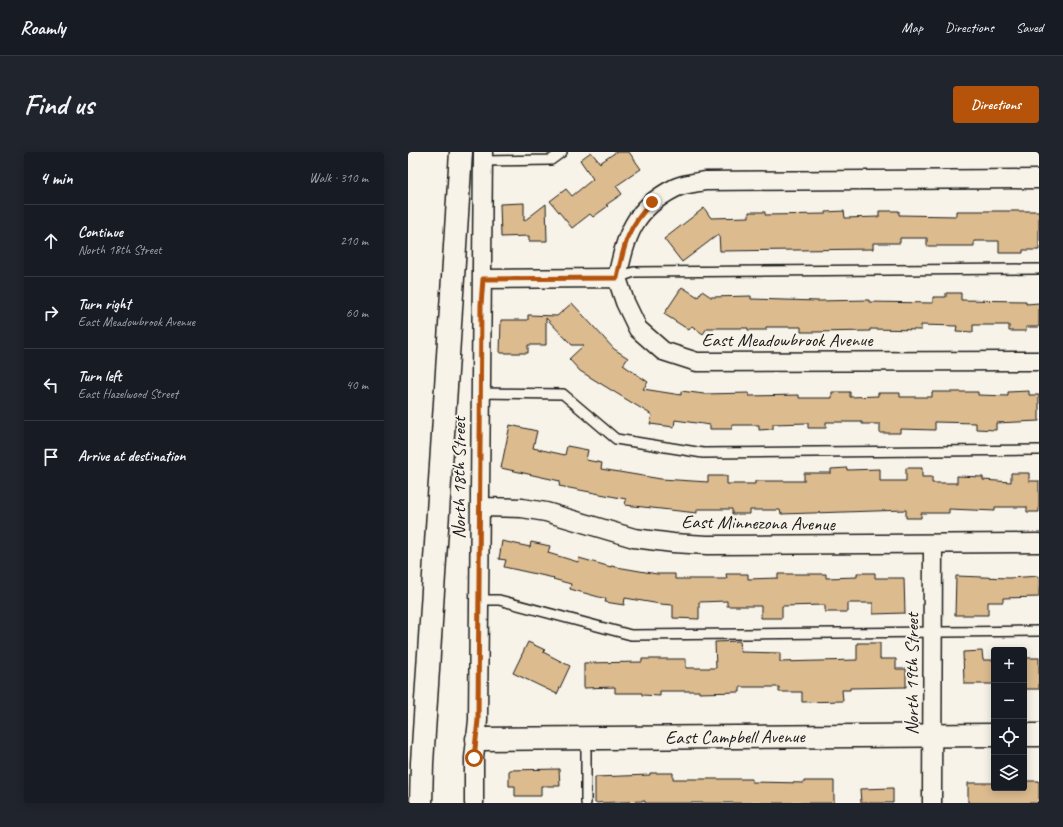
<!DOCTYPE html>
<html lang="en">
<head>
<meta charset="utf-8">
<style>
	:root { --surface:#171b24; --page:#20242c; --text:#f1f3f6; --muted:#9ea1a6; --line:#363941; --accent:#b45309 }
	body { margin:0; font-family:Caveat,sans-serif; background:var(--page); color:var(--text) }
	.controls { position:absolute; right:12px; bottom:12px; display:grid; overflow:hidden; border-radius:4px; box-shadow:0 2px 10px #0003 }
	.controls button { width:36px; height:36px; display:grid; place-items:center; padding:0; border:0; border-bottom:1px solid var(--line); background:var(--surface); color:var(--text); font:20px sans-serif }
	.stop { position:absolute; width:12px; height:12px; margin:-9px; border:3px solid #b45309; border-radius:50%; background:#fff }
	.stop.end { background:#b45309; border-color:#fff; box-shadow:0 1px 4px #0008 }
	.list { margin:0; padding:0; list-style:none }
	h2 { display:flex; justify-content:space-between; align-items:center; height:52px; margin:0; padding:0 16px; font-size:17px }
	h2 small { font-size:13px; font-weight:400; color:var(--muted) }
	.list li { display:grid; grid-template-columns:26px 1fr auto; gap:12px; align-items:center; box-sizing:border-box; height:72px; padding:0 16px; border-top:1px solid var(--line) }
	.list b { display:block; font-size:15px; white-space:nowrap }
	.list p { margin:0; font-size:13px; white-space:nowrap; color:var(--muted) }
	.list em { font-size:13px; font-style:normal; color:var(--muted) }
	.icon { flex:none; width:22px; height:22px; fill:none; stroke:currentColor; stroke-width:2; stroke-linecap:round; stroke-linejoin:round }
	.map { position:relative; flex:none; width:631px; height:651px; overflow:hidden; border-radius:4px }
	header { display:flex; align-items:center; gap:24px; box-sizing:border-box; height:56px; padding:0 20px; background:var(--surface); border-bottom:1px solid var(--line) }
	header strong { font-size:19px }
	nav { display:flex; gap:22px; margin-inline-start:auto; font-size:14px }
	.intro { display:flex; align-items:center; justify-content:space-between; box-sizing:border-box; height:96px; padding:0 24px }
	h1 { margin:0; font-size:28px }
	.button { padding:10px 18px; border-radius:4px; background:var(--accent); color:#fff; font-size:14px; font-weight:700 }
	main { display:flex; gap:24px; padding:0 24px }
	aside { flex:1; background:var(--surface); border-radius:4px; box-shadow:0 2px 10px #0003 }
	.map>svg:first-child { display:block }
	.building { fill:#dcbb8f; stroke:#1c1c1c }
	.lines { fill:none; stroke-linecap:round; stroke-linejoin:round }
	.service-casing { stroke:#1c1c1c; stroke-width:12 }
	.minor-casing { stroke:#1c1c1c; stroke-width:21 }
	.tertiary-casing { stroke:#1c1c1c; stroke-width:25 }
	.motorway-casing { stroke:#1c1c1c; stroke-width:25 }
	.service { stroke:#f7f3e8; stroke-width:9 }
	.minor { stroke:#f7f3e8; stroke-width:18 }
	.tertiary { stroke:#f7f3e8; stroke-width:22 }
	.motorway { stroke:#f7f3e8; stroke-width:22 }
	.route { stroke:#b45309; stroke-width:5 }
	.labels { text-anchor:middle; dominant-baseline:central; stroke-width:3.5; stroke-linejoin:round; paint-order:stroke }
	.street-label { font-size:19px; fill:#1c1c1c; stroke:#f7f3e8 }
</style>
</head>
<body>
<header>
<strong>Roamly</strong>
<nav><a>Map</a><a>Directions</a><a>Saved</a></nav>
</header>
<div class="intro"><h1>Find us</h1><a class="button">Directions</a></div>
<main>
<aside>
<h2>4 min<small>Walk · 310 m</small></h2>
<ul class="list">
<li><svg class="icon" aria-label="ahead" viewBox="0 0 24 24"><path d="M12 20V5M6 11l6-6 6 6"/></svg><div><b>Continue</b><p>North 18th Street</p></div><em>210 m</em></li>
<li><svg class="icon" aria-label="right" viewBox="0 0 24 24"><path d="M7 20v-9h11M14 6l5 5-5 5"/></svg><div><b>Turn right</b><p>East Meadowbrook Avenue</p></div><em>60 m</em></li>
<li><svg class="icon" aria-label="left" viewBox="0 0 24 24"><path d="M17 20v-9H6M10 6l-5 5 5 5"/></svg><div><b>Turn left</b><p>East Hazelwood Street</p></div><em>40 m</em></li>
<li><svg class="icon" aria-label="arrive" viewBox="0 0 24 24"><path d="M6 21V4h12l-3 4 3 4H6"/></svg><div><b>Arrive at destination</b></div></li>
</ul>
</aside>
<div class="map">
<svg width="631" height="651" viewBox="0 0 631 651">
	<rect width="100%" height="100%" fill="#f7f3e8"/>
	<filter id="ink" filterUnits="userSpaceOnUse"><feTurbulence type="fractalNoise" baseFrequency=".025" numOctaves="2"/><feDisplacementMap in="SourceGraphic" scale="8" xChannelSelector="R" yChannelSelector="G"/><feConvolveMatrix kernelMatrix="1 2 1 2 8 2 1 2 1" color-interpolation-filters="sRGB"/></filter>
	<g filter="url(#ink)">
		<g class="building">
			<polygon points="183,0 192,11 208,0 221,0 233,17 208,34 214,42 198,53 200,54 185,65 182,62 164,76 142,49 158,37 164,44 185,27 172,8"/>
			<polygon points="116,51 116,69 138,52 139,89 121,89 121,84 93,85 92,52"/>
			<polygon points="296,56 303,66 341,65 341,60 357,60 357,63 418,62 418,60 436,59 437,66 471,65 471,59 491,59 491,63 548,64 548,59 631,59 631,98 615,98 615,101 591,101 591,89 566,89 566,94 519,94 519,86 492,86 492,91 465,91 465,97 312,99 311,82 274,110 256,87"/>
			<polygon points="274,135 290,145 294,139 303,145 343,144 343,147 410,149 461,148 461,150 525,151 525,145 538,145 538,141 553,141 553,148 618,149 618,152 631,151 631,175 618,175 618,179 601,179 601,173 565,173 565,180 548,179 549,174 513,173 513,178 462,177 462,179 407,180 393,180 393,175 358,175 358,178 340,178 340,176 299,176 295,182 284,174 281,178 256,162"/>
			<polygon points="164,151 206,197 220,206 215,213 240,230 235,237 273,243 273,239 296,242 341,241 341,244 391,243 391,246 424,246 424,240 442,240 442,245 470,244 470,241 492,241 492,245 524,245 524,240 570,240 570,243 600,244 600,240 621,239 621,243 631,243 631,269 588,271 588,278 568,277 568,271 527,270 527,278 492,277 492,281 472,281 472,272 454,272 454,270 418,270 418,276 400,276 400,271 365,272 365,277 351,278 351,273 324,273 324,277 302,277 302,273 267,268 266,275 242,272 244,263 172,219 161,207 176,193 164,193 138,166 138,193 120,193 120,201 92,201 93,168 120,168 120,163 149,164"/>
			<polygon points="102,273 129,279 125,296 157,303 159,294 180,298 178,308 194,311 193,317 253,327 300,330 300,324 319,324 319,332 347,332 347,329 396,329 396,321 423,321 423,317 439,316 439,318 472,317 472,329 498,329 498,316 514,316 514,325 524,325 524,331 549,331 549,324 575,325 575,328 603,330 603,321 621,321 621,329 631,329 631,360 619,360 619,355 587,355 587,359 541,357 541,361 513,361 513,366 498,366 498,358 373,362 372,358 342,358 342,362 324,362 324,357 289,357 289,361 217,353 218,347 151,334 152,329 93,316"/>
			<polygon points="94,389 122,395 123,390 142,394 140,401 170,410 171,406 203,415 203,414 249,422 267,422 267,427 319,427 318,422 340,422 340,427 370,426 370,422 418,422 418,426 449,425 449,421 467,421 467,426 496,426 497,461 465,462 465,451 440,451 440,460 417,460 417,453 374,454 374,466 353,466 353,454 319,454 319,449 291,450 291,467 265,466 265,453 252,452 217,446 216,453 197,450 198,447 162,437 163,432 145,427 146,426 96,415 98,408 91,407"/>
			<polygon points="548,424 601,426 631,424 631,445 595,446 595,450 580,450 580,463 547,463"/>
			<polygon points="332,489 333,500 372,501 372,510 449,508 449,491 472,491 472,507 488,507 488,517 498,517 498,535 442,536 442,538 434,538 435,549 394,550 394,540 371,540 371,535 332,535 332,540 291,541 291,539 252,539 252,544 234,543 234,541 207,541 207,535 176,536 176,511 234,510 234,507 278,507 278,516 308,516 307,490"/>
			<polygon points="120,490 137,498 135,500 162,514 149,542 105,521"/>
			<polygon points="574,499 575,508 586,508 586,532 556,532 555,500"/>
			<rect x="616" y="506" width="15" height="31"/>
			<polygon points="151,617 152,634 133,634 133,644 107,644 107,634 101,634 101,618"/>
			<polygon points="242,621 265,621 265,627 344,627 344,630 396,631 396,629 426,629 426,651 237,651 237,649 187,651 187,625 242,623"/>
			<polygon points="617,629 631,629 631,651 560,651 560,631 586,631 586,636 617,636"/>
			<polygon points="485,636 485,651 453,651 452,637"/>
		</g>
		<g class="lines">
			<g class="service-casing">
				<g id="service">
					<polyline points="75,9 143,8 154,0"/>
					<polyline points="209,126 226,120 631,117"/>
					<polyline points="72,241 155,242 208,287 295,301 631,298"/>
					<polyline points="71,448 91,448 223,483 631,479"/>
					<polyline points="178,651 178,586"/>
				</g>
			</g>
			<g class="minor-casing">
				<g id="minor">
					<path d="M209,126c9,-42 16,-69 58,-90 8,-4 20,-5 30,-7l334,-2"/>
					<polyline points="75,127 209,126 217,150 230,177 255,199 289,210 631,209"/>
					<polyline points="72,355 114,356 138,360 226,386 265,391 299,393 631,391"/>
					<polyline points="66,651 66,606 70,568 75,0"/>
					<polyline points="524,651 525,393"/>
				</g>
			</g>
			<g class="tertiary-casing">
				<g id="tertiary">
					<polyline points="616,583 631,583"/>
					<path id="s1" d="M69,587l517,-4"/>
				</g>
			</g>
			<g class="motorway-casing">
				<polyline id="motorway" points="13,651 14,611 53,0"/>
			</g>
			<use href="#service" class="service"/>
			<use href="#minor" class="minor"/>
			<use href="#tertiary" class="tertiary"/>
			<use href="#motorway" class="motorway"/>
		</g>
	</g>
	<g class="lines" filter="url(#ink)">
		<path class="route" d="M66,606l4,-38 3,-415 2,-26 134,-1c7,-34 11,-51 35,-76"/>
	</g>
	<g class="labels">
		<g class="street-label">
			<text x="379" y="188">East Meadowbrook Avenue</text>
			<text transform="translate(51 326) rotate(-90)">North 18th Street</text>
			<text transform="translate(350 371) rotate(1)">East Minnezona Avenue</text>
			<text transform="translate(504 522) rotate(-90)">North 19th Street</text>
			<text stroke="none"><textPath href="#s1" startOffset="258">East Campbell Avenue</textPath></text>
		</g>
	</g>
</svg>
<div class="controls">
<button>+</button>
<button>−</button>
<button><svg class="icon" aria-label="locate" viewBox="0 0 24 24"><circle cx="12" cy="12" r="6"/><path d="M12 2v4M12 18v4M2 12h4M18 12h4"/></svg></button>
<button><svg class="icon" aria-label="layers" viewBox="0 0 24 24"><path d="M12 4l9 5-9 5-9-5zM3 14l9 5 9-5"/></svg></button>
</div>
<div class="stop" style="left:66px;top:606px"></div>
<div class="stop end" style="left:244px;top:50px"></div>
</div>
</main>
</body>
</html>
